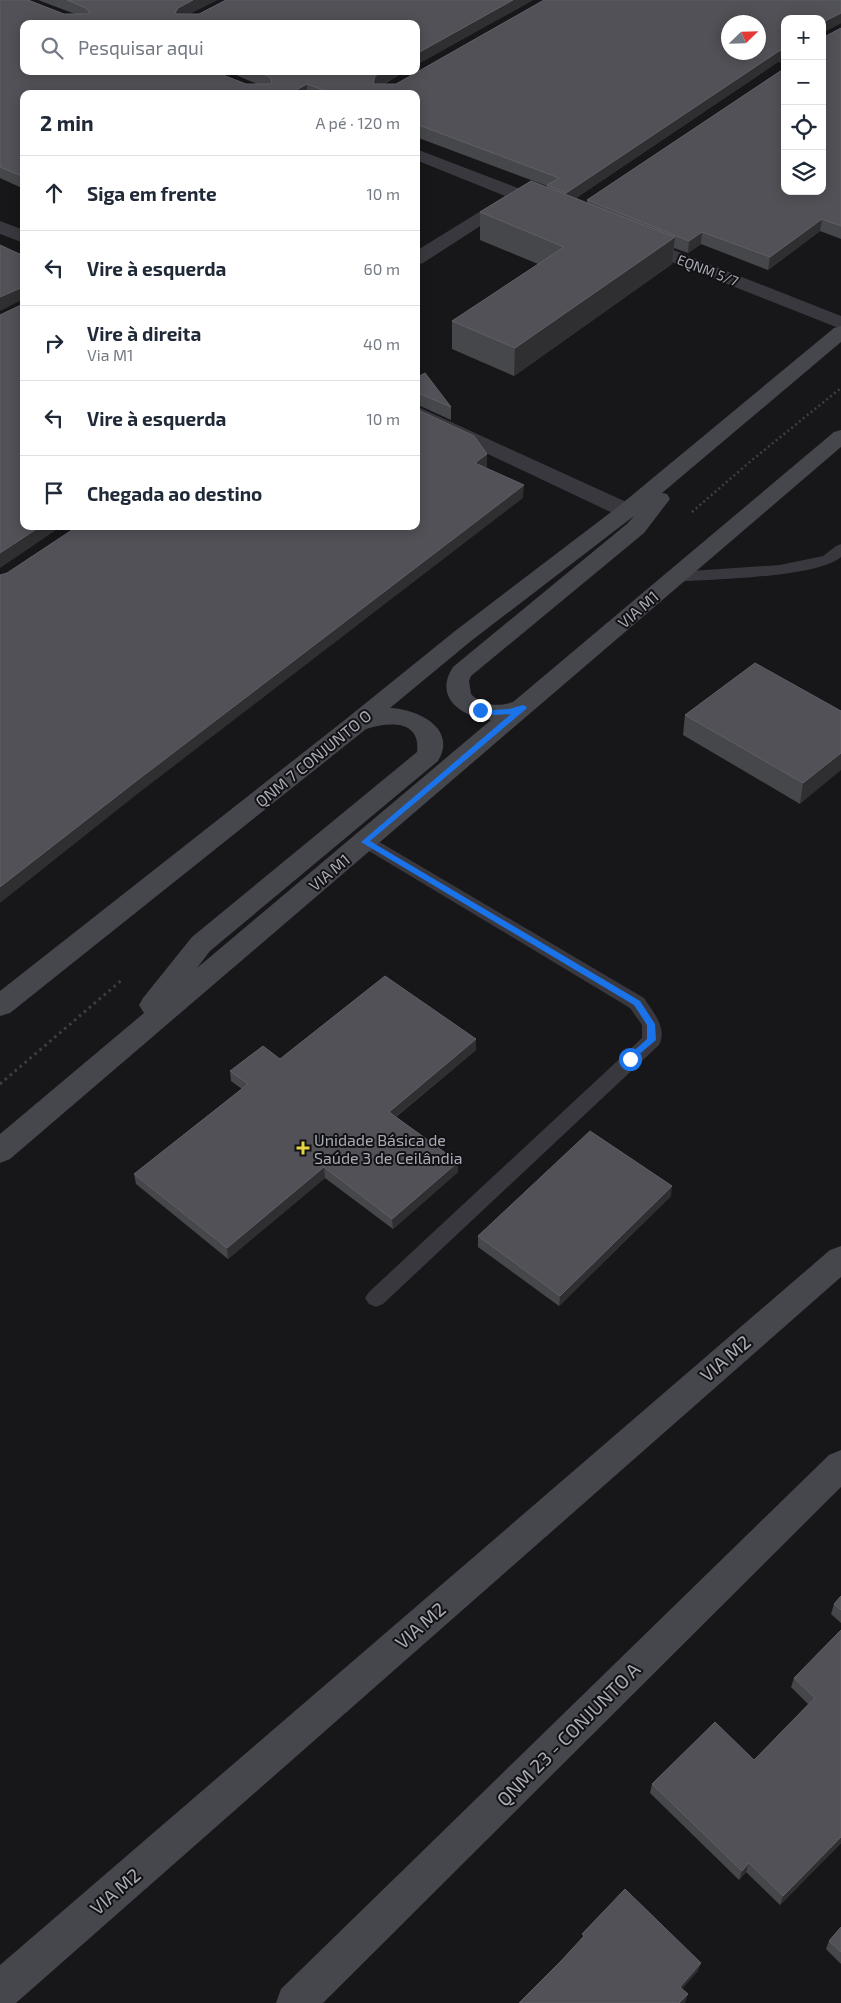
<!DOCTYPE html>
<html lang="pt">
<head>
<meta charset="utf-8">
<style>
	:root { --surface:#fff; --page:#f6f6f7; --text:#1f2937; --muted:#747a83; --line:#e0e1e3 }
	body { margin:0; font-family:"Exo 2",sans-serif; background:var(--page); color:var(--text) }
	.controls { position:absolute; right:15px; top:15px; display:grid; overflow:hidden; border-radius:10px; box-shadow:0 2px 12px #0003 }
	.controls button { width:45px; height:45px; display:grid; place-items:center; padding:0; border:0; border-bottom:1px solid var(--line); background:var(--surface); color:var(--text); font:25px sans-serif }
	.compass { position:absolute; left:721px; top:15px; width:45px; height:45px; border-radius:50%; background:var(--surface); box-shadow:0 2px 12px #0003; rotate:67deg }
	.stop { position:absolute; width:15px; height:15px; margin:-11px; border:4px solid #1a73e8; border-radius:50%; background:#fff }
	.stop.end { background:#1a73e8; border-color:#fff; box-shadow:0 1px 5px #0008 }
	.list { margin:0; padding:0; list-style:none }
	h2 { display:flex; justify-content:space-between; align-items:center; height:65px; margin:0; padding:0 20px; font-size:21px }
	h2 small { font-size:16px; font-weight:400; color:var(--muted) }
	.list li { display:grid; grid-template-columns:32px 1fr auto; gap:15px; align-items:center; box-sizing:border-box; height:75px; padding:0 20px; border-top:1px solid var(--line) }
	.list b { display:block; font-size:19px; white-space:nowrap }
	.list p { margin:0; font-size:16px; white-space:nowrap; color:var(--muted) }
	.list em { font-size:16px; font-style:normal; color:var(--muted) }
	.icon { flex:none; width:28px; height:28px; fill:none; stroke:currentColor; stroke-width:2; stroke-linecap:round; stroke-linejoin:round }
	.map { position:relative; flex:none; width:841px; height:2003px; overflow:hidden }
	.search { position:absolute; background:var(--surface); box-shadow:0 2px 12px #0003; left:20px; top:20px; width:400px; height:55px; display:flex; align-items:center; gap:12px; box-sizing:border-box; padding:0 18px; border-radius:10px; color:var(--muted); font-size:19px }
	.panel { position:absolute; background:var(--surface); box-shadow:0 2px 12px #0003; left:20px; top:90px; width:400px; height:440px; border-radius:10px }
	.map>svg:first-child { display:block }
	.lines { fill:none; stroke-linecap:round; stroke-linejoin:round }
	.path-far1 { stroke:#3e3f44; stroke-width:2.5; stroke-dasharray:2 3; stroke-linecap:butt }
	.path { stroke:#3e3f44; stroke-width:3; stroke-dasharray:2.5 4; stroke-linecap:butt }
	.lane { fill:#39383e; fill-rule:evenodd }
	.street { fill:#39383e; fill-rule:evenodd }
	.secondary { fill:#46464d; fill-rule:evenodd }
	.wall { fill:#46474b; fill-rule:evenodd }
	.shaded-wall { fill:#2f2f32 }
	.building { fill:#515157; stroke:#5f5f66; fill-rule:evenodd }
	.route { fill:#1a73e8 }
	.poi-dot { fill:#e6d542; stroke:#121214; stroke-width:2 }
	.labels { text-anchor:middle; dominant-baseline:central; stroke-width:4; stroke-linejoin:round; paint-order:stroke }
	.far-street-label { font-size:14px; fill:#aaabb8; stroke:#121214 }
	.street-label { font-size:16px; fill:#aaabb8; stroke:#121214 }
	.poi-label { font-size:16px; fill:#aaabb8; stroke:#121214; text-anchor:start }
	.near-street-label { font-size:19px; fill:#aaabb8; stroke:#121214 }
</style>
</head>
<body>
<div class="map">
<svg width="841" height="2003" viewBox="0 0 841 2003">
	<rect width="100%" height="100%" fill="#171719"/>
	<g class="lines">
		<polyline class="path-far1" points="692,512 752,460 841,388"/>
		<polyline class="path" points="0,1084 123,979"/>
		<g class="lane">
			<path d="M841,544v13c-25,21 -129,22 -165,25l-5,-2 -3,-3 3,-3 5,-2 104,-7 43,-9 13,-10z"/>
			<path d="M365,835l6,2 273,161c9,14 24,30 15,47l-276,259 -7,3 -7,-3 -4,-6 4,-6 273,-254v-13l-12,-17 -271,-163 -3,-4 3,-4z"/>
		</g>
		<g class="street">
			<polygon points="416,149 554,202 556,206 554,210 547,212 519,201 423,263 416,265 416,251 505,196 416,160"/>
			<polygon points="0,221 24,230 24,243 0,234"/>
			<polygon points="638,236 841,316 841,329 631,246 629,242 631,238"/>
			<polygon points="416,406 635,506 638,511 635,516 627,518 619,516 416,420"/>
		</g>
		<g class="secondary">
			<path d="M841,326v16l-179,151 5,1 3,5 -26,34 -173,143 -2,5 2,13c11,12 27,13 42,8l321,-270 7,-2v17l-831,712 -10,4v-29l144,-121 -5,-8 4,-7 49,-61 225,-185c4,-33 -29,-30 -51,-23l-356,284 -10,3v-25l346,-272 109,-88 164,-125 215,-178zM634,516l-6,7 -175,144c-20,31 9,50 38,53l-294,248 13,-17 228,-190c20,-33 -21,-52 -48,-53l81,-67z"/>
			<polygon points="841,1246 841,1277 16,2003 0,2003 0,1965 830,1250"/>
			<polygon points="841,1450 841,1487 323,2003 276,2003 281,1989 829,1455"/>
		</g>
	</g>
	<g class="wall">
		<path d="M0,0h28l36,14h11l-37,-14h179l-28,14h10l27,-14h307l-117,65v-41h-392v47h189l33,13h11l-31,-13h180l-22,13h12l148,-84h297v23l-19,10v1v-15h-37v42l-7,1 -202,136 11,5v-3l198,-132v123h37v-155l2,1 17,-9v211l-21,-8 -52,39 -67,-26 -13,9 -14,-5 -2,16 -158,112 -62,-27v-28l86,-57 -58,-24v-28l51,-31 16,6v-1l-131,-49v-43h-392v95l-24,-11zM728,22h30v30h-30z"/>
		<polygon points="416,378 451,407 451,420 416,404"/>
		<polygon points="841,711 800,804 683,735 685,715"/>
		<polygon points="476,1050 396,1117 458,1162 458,1172 393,1229 325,1178 228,1259 136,1184 134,1174 242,1089 231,1081 230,1071 280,1059"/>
		<polygon points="671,1196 559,1306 478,1247 478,1236"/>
		<polygon points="841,1596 841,1623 831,1614 834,1604"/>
		<polygon points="841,1630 841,1843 780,1905 746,1872 739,1880 650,1793 652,1784 754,1760 808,1704 791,1687 794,1678"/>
		<polygon points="841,1927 841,1964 826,1949 829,1941"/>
	</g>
	<g class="shaded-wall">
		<polygon points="193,0 217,0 179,19 175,13 178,8"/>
		<polygon points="513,0 533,0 416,65 416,54"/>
		<polygon points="841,13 841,23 822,33 823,22"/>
		<polygon points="785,50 785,61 778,62 566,205 566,193 779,51"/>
		<polygon points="384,71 406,71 375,88 373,84 375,76"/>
		<polygon points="307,84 307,94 289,94"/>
		<polygon points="822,219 820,231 768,270 770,257"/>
		<polygon points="702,232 701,244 688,253 689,241"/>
		<polygon points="675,237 672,264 514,376 515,348"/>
		<polygon points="23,287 24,299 0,311 0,297"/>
		<polygon points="487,454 487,467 475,476 475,463"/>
		<polygon points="524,485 523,498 136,795 0,903 0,887 135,782"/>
		<polygon points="41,526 62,526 0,568 0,553"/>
		<polygon points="841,753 841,770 800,804 803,783"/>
		<polygon points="476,1039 476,1050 389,1122 389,1112"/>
		<polygon points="458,1162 458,1172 393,1229 392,1219"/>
		<polygon points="324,1167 325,1178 228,1259 227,1248"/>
		<polygon points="672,1186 671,1196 559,1306 560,1296"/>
		<polygon points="841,1837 841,1843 780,1905 783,1896"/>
		<polygon points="749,1863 746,1872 739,1880 742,1871"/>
		<polygon points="701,1963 698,1971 677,1995 680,1987"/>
		<polygon points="688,1994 685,2003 679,2003"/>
	</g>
	<g class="building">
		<path d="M0,0h28l36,14h24l2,-1 -4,-5 -19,-8h126l-15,8 -3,5 2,1h22l27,-14h287l-97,54v-30h-392v47h189l33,13h24l2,-2 -2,-5 -15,-6h129l-9,5 -2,8h23l148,-84h297v13l-18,9 -1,12v-15h-37v31l-6,1 -213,142 -19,-8 12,-7 -143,-54v-30h-82l-27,-10 -18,10h-265v83l-24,-10zM728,22h30v30h-30z"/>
		<polygon points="841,28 841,226 822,219 770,257 702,232 689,241 587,200 785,68 785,191 822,191 822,36 824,37"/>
		<polygon points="531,181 675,237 515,348 452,321 564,247 480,212"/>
		<polygon points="0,245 24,256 24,526 41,526 0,553 0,315 23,304 23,287 0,297"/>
		<polygon points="425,373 451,407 416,392 416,378"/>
		<polygon points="416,409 474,436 487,454 475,463 524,485 135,782 0,887 0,575 7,573 78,526 416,526"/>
		<polygon points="755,663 841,711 841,753 803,783 685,715"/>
		<polygon points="385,976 476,1039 389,1112 458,1162 392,1219 324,1167 227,1248 134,1174 248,1084 230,1071 263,1046 280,1059"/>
		<polygon points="590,1131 672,1186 560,1296 478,1236"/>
		<polygon points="841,1596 841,1610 834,1604"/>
		<polygon points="841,1630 841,1837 783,1896 749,1863 742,1871 652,1784 715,1722 754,1760 815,1698 794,1678"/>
		<polygon points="625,1889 701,1963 680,1987 688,1994 679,2003 519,2003 561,1961 584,1936 582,1934"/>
		<polygon points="841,1927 841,1952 829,1941"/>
	</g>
	<polygon class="route" points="523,705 527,707 526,709 370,841 640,1001 655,1024 656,1040 630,1062 626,1059 627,1057 647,1039 647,1025 634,1005 361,842 511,714 494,715 477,711 477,708 494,710 509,709"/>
	<path class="poi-dot" d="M300.5 1140.5h5v5h5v5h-5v5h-5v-5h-5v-5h5z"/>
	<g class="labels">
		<g class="far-street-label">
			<text transform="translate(708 270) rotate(21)">EQNM 5/7</text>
		</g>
		<g class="street-label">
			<text transform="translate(638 609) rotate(-41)">VIA M1</text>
			<text transform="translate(313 758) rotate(-39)">QNM 7 CONJUNTO O</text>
			<text transform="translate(329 872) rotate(-40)">VIA M1</text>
		</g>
		<g class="poi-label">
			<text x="314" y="1139">Unidade Básica de<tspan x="314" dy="18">Saúde 3 de Ceilândia</tspan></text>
		</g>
		<g class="near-street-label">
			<text transform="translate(725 1358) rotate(-41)">VIA M2</text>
			<text transform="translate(420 1625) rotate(-41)">VIA M2</text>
			<text transform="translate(568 1734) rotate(-45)">QNM 23 - CONJUNTO A</text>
			<text transform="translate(115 1891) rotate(-41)">VIA M2</text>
		</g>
	</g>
</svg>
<div class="controls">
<button>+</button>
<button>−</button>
<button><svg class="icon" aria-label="locate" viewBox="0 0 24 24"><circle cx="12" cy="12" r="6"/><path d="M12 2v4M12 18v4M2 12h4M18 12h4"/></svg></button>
<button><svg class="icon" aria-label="layers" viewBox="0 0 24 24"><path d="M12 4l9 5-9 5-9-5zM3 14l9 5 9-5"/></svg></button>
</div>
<svg class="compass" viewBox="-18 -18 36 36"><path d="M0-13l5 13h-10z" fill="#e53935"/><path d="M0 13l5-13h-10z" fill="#747a83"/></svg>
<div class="stop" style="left:630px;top:1059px"></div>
<div class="stop end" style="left:480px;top:710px"></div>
<div class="search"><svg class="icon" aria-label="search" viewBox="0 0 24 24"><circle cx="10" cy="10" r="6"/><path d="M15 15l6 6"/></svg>Pesquisar aqui</div>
<section class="panel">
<h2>2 min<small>A pé · 120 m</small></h2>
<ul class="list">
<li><svg class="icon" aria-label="ahead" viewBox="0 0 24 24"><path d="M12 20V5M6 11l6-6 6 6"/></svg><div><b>Siga em frente</b></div><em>10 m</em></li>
<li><svg class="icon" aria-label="left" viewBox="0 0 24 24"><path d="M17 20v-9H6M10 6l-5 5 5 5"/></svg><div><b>Vire à esquerda</b></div><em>60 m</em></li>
<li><svg class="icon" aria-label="right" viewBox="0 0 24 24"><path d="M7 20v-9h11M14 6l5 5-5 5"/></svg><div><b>Vire à direita</b><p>Via M1</p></div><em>40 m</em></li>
<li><svg class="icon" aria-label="left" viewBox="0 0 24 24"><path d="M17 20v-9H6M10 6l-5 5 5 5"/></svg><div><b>Vire à esquerda</b></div><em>10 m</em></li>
<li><svg class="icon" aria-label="arrive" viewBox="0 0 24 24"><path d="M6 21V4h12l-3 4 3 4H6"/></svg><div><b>Chegada ao destino</b></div></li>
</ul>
</section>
</div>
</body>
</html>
